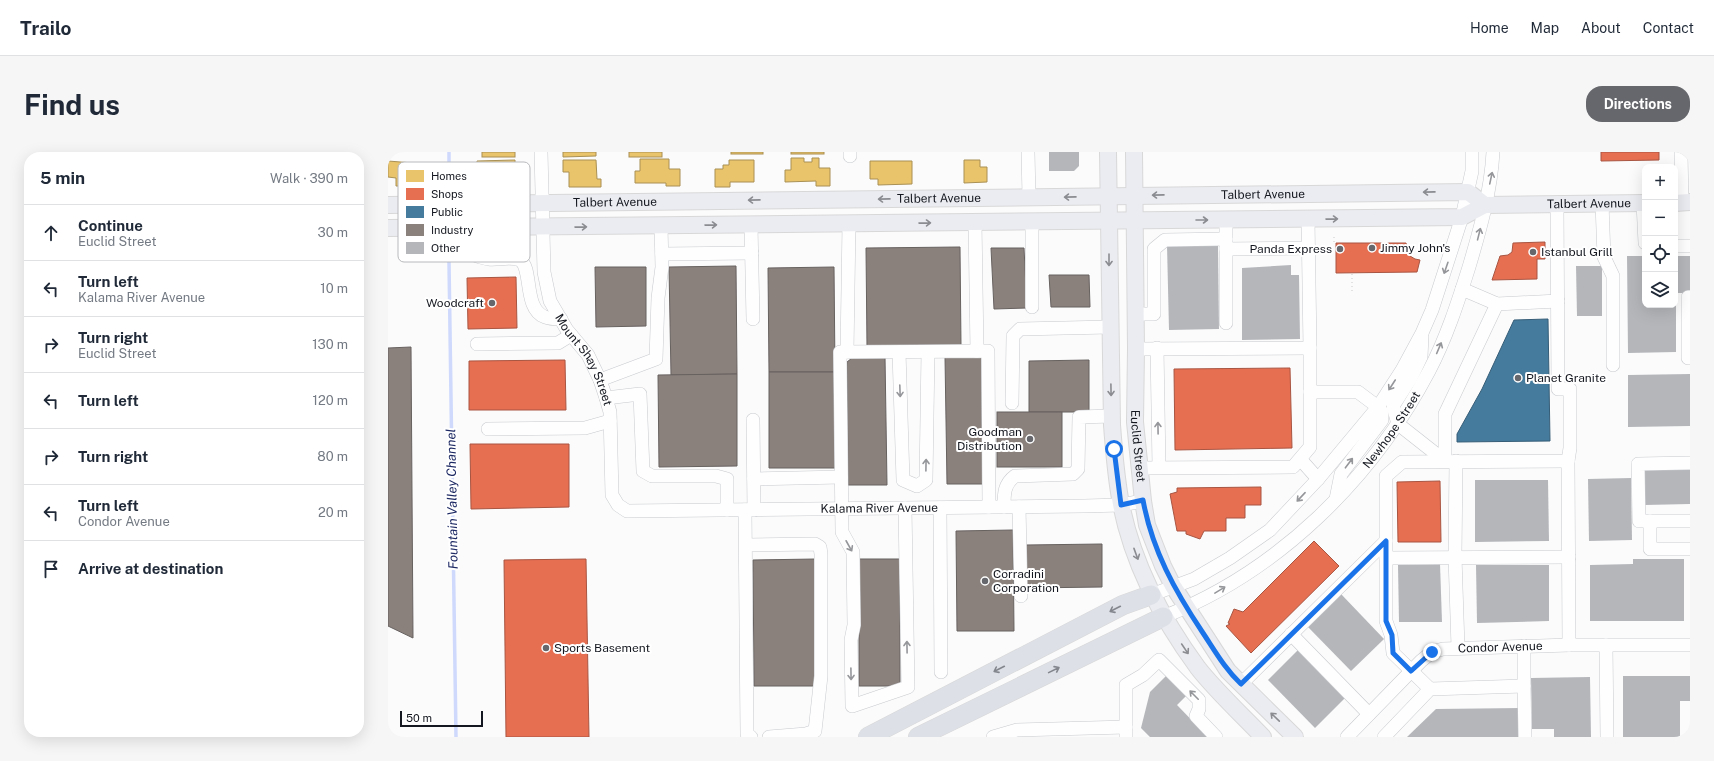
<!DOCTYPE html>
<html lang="en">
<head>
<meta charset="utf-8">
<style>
	:root { --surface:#fff; --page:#f6f6f7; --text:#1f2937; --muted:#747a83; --line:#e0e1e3; --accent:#65676c }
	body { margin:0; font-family:"Public Sans",sans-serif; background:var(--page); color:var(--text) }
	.controls { position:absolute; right:12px; top:12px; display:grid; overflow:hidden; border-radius:8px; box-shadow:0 4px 16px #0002 }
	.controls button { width:36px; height:36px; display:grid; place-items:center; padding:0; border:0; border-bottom:1px solid var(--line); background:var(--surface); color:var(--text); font:20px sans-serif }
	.scale { position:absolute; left:12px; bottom:10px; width:83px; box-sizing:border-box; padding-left:4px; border:2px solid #14171f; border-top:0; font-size:11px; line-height:14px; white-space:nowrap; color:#14171f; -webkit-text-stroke:3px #fff; paint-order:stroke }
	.stop { position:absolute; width:12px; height:12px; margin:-9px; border:3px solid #1a73e8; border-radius:50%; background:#fff }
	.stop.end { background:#1a73e8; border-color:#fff; box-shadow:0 1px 4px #0008 }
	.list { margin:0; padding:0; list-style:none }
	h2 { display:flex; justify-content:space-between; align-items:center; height:52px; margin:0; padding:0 16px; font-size:17px }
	h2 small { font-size:13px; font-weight:400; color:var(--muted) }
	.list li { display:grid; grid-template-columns:26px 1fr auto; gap:12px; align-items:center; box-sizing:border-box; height:56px; padding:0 16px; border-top:1px solid var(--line) }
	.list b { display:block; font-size:15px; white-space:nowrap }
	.list p { margin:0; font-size:13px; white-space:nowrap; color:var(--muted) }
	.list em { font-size:13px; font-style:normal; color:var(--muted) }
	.icon { flex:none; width:22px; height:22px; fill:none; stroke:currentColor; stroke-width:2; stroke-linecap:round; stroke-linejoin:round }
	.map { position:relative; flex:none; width:1302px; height:585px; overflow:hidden; border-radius:16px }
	header { display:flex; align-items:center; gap:24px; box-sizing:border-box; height:56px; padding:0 20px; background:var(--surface); border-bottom:1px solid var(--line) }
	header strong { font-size:19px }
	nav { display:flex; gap:22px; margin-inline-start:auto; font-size:14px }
	.intro { display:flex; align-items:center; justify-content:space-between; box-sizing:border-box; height:96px; padding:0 24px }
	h1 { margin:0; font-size:28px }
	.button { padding:10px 18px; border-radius:16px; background:var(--accent); color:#fff; font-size:14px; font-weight:700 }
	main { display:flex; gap:24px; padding:0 24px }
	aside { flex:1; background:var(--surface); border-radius:16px; box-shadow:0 4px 16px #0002 }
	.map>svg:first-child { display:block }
	.homes { fill:#e9c46a; stroke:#a99054 }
	.shops { fill:#e76f51; stroke:#a85542 }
	.public { fill:#457b9d; stroke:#365d77 }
	.industry { fill:#8a817c; stroke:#676160 }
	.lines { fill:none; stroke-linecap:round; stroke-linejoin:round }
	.stream { stroke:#ced9fc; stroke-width:3.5 }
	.building { fill:#b4b6ba }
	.minor-casing { stroke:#c8cace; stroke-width:14 }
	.major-casing { stroke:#d8d8d9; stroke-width:18 }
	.highway-casing { stroke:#d8d8d9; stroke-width:20 }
	.path { stroke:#e2e2e2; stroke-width:2; stroke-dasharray:1 3; stroke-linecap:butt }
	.minor { stroke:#fefefe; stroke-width:13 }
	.major { stroke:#ebecf1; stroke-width:16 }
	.highway { stroke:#dde0e7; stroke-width:19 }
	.oneway { stroke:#95969a }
	.oneway2 { stroke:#8a8c92 }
	.oneway3 { stroke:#83868d }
	.route { stroke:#1a73e8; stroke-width:5 }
	.poi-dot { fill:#65676c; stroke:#fff; stroke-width:1.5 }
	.labels { text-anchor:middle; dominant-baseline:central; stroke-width:4; stroke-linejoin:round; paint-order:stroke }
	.street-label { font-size:12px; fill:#14171f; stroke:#fff }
	.poi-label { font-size:12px; fill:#14171f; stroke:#fff; text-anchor:start }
	.water-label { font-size:13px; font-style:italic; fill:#1d2963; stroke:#fff }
	.key { fill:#fff; stroke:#b8b9bc; stroke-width:1 }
	.key-label { font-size:11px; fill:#14171f }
</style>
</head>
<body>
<header>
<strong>Trailo</strong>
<nav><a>Home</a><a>Map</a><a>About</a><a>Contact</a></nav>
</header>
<div class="intro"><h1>Find us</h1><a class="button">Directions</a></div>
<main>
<aside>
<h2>5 min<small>Walk · 390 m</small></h2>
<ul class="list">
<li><svg class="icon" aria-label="ahead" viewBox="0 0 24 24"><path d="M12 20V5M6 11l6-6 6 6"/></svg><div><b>Continue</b><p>Euclid Street</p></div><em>30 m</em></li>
<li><svg class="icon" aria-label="left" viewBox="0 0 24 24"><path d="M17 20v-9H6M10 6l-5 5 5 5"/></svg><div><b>Turn left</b><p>Kalama River Avenue</p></div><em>10 m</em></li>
<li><svg class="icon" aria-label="right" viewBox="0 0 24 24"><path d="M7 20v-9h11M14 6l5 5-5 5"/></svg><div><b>Turn right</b><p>Euclid Street</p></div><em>130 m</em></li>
<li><svg class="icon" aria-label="left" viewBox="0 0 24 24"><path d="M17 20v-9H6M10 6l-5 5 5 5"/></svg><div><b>Turn left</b></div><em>120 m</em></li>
<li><svg class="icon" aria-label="right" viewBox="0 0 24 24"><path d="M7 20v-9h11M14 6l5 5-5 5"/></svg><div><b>Turn right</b></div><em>80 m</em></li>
<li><svg class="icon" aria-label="left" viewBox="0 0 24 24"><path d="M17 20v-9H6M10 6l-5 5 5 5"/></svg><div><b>Turn left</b><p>Condor Avenue</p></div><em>20 m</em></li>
<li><svg class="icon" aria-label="arrive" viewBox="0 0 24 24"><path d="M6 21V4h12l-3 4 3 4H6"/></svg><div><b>Arrive at destination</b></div></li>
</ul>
</aside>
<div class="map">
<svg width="1302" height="585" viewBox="0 0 1302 585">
	<rect width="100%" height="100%" fill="#fbfbfb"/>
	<g class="homes">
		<rect x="94" y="0" width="33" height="5"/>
		<polygon points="175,0 208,0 208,4 175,5"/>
		<rect x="241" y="0" width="33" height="5"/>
		<rect x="343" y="0" width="32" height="2"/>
		<rect x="403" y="0" width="33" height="2"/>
		<polygon points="403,6 416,6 416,10 424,10 424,6 431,6 431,16 442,16 442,34 428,34 428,29 397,30 397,18 403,18"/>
		<polygon points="252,7 281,7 281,17 292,17 292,34 278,34 278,31 247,31 247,19 252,19"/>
		<polygon points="127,8 127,20 122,20 122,36 89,35 89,9"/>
		<polygon points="175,8 208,8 209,27 213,27 213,35 181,35 181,20 175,20"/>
		<polygon points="341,8 366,8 366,30 342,30 342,35 327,35 327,17 335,17 335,13 341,13"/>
		<polygon points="576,8 592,8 592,15 599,15 599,30 576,31"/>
		<polygon points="0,9 25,11 25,34 8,34 8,26 0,25"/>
		<polygon points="482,9 524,9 524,32 490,33 490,27 482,27"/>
	</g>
	<g class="shops">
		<polygon points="1213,0 1271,0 1271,8 1213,9"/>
		<polygon points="1157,90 1157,107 1149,107 1149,127 1104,128 1112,104 1120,103 1124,100 1125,91"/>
		<polygon points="948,91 1018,91 1022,104 1027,107 1032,108 1029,120 948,121"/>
		<polygon points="128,125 129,176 80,177 79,126"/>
		<polygon points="177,208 178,258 81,258 81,209"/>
		<polygon points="902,216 904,296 787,298 786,217"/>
		<polygon points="82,292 181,292 181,355 83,357"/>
		<polygon points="1052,329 1053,390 1010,390 1009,330"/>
		<polygon points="873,335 873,353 857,353 857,366 838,366 838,379 816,379 812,387 798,382 798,379 789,379 782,342 789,340 789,336"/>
		<polygon points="926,389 951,414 863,501 838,474 842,472 840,471 846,457 855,460"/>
		<polygon points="198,407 201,585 118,585 116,408"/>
	</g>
	<polygon class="public" points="1160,167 1162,289 1069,290 1069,282 1094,237 1126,168"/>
	<g class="industry">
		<polygon points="572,95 573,194 479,195 478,96"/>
		<polygon points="603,96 636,96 639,156 606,157"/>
		<polygon points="348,114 349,222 283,223 281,115"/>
		<polygon points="207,115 258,115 258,174 208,175"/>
		<polygon points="446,115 447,220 381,220 380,116"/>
		<polygon points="661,123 701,123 702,155 663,155"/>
		<polygon points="23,195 25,486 0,474 0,196"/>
		<polygon points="497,205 499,333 460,333 459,210 464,206"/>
		<polygon points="557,205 592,205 595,209 596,332 559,332"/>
		<polygon points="701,208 701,260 641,260 641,209"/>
		<polygon points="381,220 447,220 448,316 381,316"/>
		<polygon points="349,222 349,314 271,315 270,223"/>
		<rect x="609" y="260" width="65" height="55"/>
		<polygon points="625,378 626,479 569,479 568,379"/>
		<polygon points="714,392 714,435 639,436 638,393"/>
		<polygon points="428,407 429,534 366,534 365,408"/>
		<rect x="471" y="407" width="41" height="127"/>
	</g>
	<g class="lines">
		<g class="stream">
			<polyline points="61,0 61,25"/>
			<polyline points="61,110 68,585"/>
		</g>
	</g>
	<g class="building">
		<polygon points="661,0 691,0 691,14 686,19 661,19"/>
		<polygon points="830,92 831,177 781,178 779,93"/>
		<polygon points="1239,104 1257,104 1257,153 1288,153 1288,200 1240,201"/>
		<rect x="1287" y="104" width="15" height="37"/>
		<polygon points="903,113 903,123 911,123 912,187 854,188 854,116"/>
		<polygon points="1188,114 1214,114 1214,164 1189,164"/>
		<polygon points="1302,222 1302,274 1240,275 1240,223"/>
		<polygon points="1302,315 1302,352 1257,353 1256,316"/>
		<polygon points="1243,326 1244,388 1201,389 1200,327"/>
		<polygon points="1087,328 1160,328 1161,389 1087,390"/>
		<polygon points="1245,407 1296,407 1296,469 1202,469 1202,413 1245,412"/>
		<polygon points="1052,412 1054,470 1011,470 1010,413"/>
		<polygon points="1088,413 1161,413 1161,469 1089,471"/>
		<polygon points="953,442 996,487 963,519 920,475"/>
		<polygon points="910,498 957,546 927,576 880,528"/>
		<polygon points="778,524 798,544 789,553 820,585 762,585 753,576 762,540"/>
		<polygon points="1235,524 1302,524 1302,549 1292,549 1292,585 1235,585"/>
		<polygon points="1202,525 1203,585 1166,585 1166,577 1144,577 1143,526"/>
		<polygon points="1133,556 1134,585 1019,585 1048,557"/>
	</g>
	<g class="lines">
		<g class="minor-casing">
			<g id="minor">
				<path id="s1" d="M153,0l3,120 6,29 17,29 21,25 12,25 6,18 4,14 2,83 6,10 9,6 457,-5 37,-1 22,-4"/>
				<polyline points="462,0 462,4"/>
				<polyline points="640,0 641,45"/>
				<polyline points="1293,0 1294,51"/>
				<polyline points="1214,51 1216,105 1225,124 1225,213"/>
				<polyline points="1255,51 1257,91"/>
				<polyline points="838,68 838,171"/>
				<polyline points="587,70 589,199"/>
				<polyline points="644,70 644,155"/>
				<polyline points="363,73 365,167"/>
				<path d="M83,76l1,19 5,9c4,1 8,3 12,3 9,1 22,-3 31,1 13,8 3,49 25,57 5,2 11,2 16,2"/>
				<polyline points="1287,94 1302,94"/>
				<polyline points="838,97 921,96"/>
				<polyline points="274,102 364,101"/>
				<polyline points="1074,137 1109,152 1170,149"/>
				<polyline points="1302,145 1300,145 1300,206 1302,206"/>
				<polyline points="747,162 766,162 766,97 777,88 838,87"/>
				<polyline points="1034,184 1033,205 1023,226 1005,254 1010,272 1057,309"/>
				<polyline points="89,192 170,191 183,183"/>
				<polyline points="769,196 771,315"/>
				<polyline points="748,197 922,196 920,67"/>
				<polyline points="459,200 461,72"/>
				<polyline points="511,200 515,328 529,334 538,328 540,200"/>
				<polyline points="212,228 268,207 270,146 274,115 273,74"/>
				<polyline points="922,240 922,196"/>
				<polyline points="218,246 252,242 255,319 264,324 328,324 339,327 339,358"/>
				<polyline points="624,251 625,184 632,177 721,175"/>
				<polyline points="365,268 366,358"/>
				<polyline points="100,277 197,276 222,269"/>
				<polyline points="913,308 930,327"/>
				<polyline points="1057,309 1057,262 1109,152"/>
				<polyline points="1068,309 1067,405 1070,495"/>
				<polyline points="1180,309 1181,493"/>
				<polyline points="1302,311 1250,312 1251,369 1302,369"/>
				<polyline points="751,316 905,315 922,295 922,240 970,240 990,255 994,260 994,268 953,322 948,347"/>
				<polyline points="366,327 453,325"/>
				<path d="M616,355c0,-13 0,-23 11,-31l58,-2 5,-5 1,-52 33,-1"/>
				<polyline points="631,355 633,444"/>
				<polyline points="517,356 520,535 464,554 463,488 466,473 465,400 454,380 452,200 600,199 601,355"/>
				<polyline points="552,356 553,520"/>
				<polyline points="357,358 359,582 363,585"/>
				<polyline points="1262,369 1262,397 1302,397"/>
				<polyline points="358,393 427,392 432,395 433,402 433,524 427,579 418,582 381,585"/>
				<polyline points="998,406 1181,405"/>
				<polyline points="763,443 806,427 842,406 882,378 930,327 990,255 1014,218 1034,181 1044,158 1074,65 1084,19 1084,0"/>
				<path id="s2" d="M775,465c115,-45 209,-138 266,-246 17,-32 29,-69 40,-104 11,-37 22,-76 24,-115"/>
				<polyline points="903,482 981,562"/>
				<polyline points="1218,493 1219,585"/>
				<polyline points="853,532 998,389"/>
				<polyline points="1136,534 1137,585"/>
				<polyline points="1042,537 1005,501 1003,483 998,469 998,324 1014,310 1180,309 1182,296 1182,237 1170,237 1169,51"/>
				<polyline points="605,585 629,578 738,575"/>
				<polyline points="738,585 738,533 755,523 771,508 811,548 811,557 808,564 828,585"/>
				<path id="s3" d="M959,585l74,-76 11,-9 11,-3 126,-4h121"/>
				<polyline points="996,585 1042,537 1136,534 1136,494"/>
			</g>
		</g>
		<g class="major-casing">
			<g id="major">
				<path d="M720,0l4,273c2,27 4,53 9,79 12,61 41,115 77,164 18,23 45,48 65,69"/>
				<path id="s4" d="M746,0l2,197 -1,73 8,79 4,24 16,41 10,20 55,85 67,66"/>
				<polyline points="1287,51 1302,50"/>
				<path id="s5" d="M0,53l1080,-13 17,13"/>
				<path id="s6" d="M0,76l1074,-11 23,-12 160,-2"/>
			</g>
		</g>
		<g class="highway-casing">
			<g id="highway">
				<polyline points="480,585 735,453 763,443"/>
				<polyline points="530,585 775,465"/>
			</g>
		</g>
		<g class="path">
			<polyline points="946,90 946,85"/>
			<polyline points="964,122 964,140"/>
		</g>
		<use href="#minor" class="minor"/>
		<use href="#major" class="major"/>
		<use href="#highway" class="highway"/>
	</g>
	<defs><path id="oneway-shaft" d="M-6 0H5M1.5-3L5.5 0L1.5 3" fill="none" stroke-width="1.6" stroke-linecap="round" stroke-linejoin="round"/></defs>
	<g class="oneway">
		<use href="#oneway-shaft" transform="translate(1103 26) rotate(-78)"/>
		<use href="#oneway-shaft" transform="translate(1091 82) rotate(-76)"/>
		<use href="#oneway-shaft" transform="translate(1058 116) rotate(109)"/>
		<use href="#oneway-shaft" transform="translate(1051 196) rotate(-67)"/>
		<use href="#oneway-shaft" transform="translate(1004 233) rotate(123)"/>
		<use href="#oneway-shaft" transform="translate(512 239) rotate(88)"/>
		<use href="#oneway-shaft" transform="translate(770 276) rotate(-91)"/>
		<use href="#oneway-shaft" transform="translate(961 311) rotate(-53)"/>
		<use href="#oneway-shaft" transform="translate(538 313) rotate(-89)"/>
		<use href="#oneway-shaft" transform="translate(913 345) rotate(133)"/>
		<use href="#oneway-shaft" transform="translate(461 394) rotate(61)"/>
		<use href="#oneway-shaft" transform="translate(832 438) rotate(-31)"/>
		<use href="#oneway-shaft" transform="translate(519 495) rotate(-91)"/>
		<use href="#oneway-shaft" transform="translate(463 522) rotate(89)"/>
		<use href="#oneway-shaft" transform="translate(806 543) rotate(-135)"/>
	</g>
	<g class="oneway2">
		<use href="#oneway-shaft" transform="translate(1041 40) rotate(179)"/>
		<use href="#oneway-shaft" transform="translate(770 43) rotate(179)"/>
		<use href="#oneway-shaft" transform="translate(682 45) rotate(179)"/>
		<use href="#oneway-shaft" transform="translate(496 47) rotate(179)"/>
		<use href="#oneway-shaft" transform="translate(366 48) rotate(179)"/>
		<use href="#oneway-shaft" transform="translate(944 67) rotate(-1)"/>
		<use href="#oneway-shaft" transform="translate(814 68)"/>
		<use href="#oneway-shaft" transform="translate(537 71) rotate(-1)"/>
		<use href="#oneway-shaft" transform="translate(323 73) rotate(-1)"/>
		<use href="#oneway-shaft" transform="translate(193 75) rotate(-1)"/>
		<use href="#oneway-shaft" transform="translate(721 108) rotate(90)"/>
		<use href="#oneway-shaft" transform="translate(723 238) rotate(89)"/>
		<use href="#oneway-shaft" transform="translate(748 402) rotate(70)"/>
		<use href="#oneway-shaft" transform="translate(797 497) rotate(56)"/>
		<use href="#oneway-shaft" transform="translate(887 565) rotate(-136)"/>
	</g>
	<g class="oneway3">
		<use href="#oneway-shaft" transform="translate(727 457) rotate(153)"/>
		<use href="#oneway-shaft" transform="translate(611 517) rotate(153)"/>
		<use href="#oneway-shaft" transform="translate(666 518) rotate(-26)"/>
	</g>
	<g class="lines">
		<path class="route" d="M726,297l7,56 22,-5c9,50 32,91 60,133 12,18 22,36 38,51l145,-143v80l6,14 1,18 18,18 21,-19"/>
	</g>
	<g class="poi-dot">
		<circle cx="984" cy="96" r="4"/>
		<circle cx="952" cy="97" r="4"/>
		<circle cx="1145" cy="100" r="4"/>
		<circle cx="104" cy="151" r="4"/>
		<circle cx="1130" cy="226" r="4"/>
		<circle cx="642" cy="287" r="4"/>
		<circle cx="597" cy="429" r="4"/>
		<circle cx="158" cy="496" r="4"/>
	</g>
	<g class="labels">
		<g class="street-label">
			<text stroke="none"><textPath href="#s5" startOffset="875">Talbert Avenue</textPath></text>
			<text stroke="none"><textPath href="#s5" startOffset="551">Talbert Avenue</textPath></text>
			<text stroke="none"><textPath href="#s5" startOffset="227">Talbert Avenue</textPath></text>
			<text stroke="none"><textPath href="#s6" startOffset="1204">Talbert Avenue</textPath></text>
			<text stroke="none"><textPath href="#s1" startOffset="218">Mount Shay Street</textPath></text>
			<text stroke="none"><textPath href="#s2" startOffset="300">Newhope Street</textPath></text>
			<text stroke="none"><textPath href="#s4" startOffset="294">Euclid Street</textPath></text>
			<text stroke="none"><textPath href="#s1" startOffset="635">Kalama River Avenue</textPath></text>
			<text stroke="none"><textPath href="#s3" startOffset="189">Condor Avenue</textPath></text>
		</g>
		<g class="poi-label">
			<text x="992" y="96">Jimmy John's</text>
			<text x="944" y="97" text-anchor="end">Panda Express</text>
			<text x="1153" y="100">Istanbul Grill</text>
			<text x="96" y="151" text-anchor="end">Woodcraft</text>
			<text x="1138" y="226">Planet Granite</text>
			<text x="634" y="280" text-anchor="end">Goodman<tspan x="634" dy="14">Distribution</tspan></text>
			<text x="605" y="422">Corradini<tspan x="605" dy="14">Corporation</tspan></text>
			<text x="166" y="496">Sports Basement</text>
		</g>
		<g class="water-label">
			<text transform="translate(64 347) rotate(-91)">Fountain Valley Channel</text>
		</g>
	</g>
	<rect x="10" y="10" width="132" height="100" rx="6" class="key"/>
	<rect x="18" y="18" width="18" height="12" fill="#e9c46a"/>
	<rect x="18" y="36" width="18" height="12" fill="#e76f51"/>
	<rect x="18" y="54" width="18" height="12" fill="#457b9d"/>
	<rect x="18" y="72" width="18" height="12" fill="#8a817c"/>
	<rect x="18" y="90" width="18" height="12" fill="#b4b6ba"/>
	<g class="key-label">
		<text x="43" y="28">Homes</text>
		<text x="43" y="46">Shops</text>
		<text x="43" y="64">Public</text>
		<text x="43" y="82">Industry</text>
		<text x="43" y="100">Other</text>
	</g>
</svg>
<div class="controls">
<button>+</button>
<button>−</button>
<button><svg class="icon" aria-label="locate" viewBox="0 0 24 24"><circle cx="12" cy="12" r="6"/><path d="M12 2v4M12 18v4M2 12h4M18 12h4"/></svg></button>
<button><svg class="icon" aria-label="layers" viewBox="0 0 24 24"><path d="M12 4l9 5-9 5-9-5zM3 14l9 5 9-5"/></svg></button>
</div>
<div class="scale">50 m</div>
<div class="stop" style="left:726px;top:297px"></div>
<div class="stop end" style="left:1044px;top:500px"></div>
</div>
</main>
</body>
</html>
